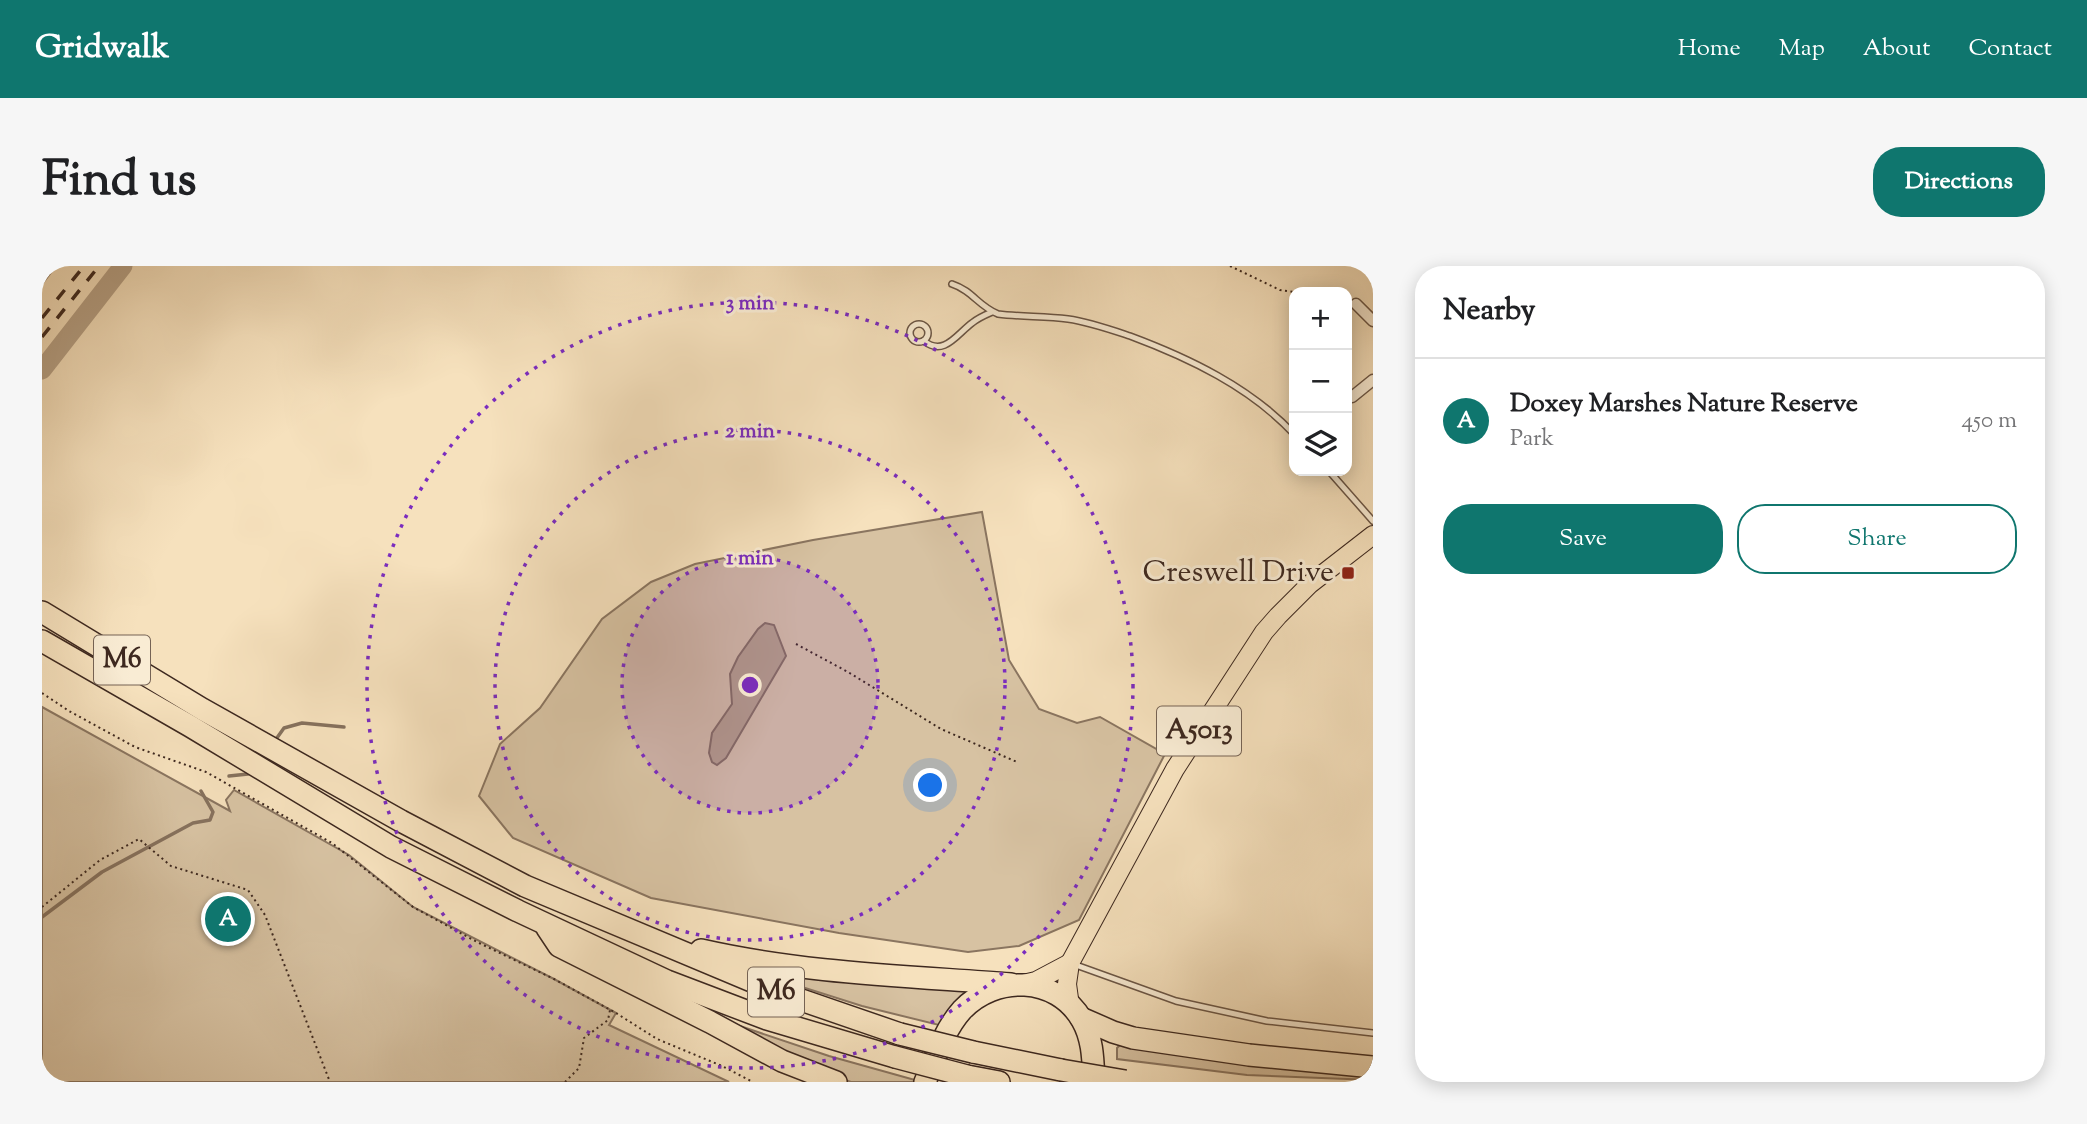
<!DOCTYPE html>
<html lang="en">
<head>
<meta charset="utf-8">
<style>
	:root { --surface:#fff; --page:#f6f6f6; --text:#202124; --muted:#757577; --line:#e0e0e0; --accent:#0f766e }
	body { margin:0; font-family:"Sorts Mill Goudy",serif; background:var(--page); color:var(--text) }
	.controls { position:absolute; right:21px; top:21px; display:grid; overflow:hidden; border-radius:14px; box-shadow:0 4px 18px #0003 }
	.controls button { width:63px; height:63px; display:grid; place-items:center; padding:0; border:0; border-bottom:2px solid var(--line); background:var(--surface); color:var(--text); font:35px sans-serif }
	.you { position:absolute; left:889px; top:520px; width:24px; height:24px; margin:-18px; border:5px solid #fff; border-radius:50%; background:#1a73e8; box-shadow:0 0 0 10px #1a73e833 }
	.badge { display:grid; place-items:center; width:46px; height:46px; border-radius:50%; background:var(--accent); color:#fff; font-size:23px; font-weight:700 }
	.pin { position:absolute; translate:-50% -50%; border:4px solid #fff; box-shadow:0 2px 7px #0006 }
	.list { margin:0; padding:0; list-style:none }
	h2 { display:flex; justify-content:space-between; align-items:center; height:91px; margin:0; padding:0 28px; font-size:30px }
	h2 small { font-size:23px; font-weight:400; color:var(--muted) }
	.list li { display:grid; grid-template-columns:46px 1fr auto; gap:21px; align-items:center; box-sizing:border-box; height:126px; padding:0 28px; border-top:2px solid var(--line) }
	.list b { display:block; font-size:26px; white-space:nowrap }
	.list p { margin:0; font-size:23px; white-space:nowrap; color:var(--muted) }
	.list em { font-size:23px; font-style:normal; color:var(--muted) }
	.actions { display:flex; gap:14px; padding:21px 28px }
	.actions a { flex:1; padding:16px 0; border:2px solid var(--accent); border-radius:28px; text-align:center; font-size:24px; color:var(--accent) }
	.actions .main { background:var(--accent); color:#fff }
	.icon { flex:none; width:38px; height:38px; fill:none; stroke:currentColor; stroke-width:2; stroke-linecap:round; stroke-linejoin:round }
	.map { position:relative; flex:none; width:1331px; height:816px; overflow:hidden; border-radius:28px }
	header { display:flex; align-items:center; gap:42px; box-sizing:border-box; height:98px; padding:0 35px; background:var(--accent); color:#fff }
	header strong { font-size:33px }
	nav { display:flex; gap:38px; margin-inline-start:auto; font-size:24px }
	.intro { display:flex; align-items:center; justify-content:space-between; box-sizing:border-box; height:168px; padding:0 42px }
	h1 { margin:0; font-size:49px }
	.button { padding:18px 32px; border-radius:28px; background:var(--accent); color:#fff; font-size:24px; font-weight:700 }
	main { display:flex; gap:42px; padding:0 42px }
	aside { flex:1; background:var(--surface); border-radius:28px; box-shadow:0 4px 18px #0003 }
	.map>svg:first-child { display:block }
	.green { fill:#d7c2a2; stroke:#8a7560; stroke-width:2 }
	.water { fill:#b7a287; stroke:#86715d; stroke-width:2 }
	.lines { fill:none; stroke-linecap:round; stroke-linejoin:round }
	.stream { stroke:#86715d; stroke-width:3.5 }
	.river { stroke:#b7a287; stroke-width:19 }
	.lane-casing { stroke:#6b5646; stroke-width:8 }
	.street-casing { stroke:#6b5646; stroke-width:13 }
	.primary-casing { stroke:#3d281f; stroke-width:20 }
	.highway-casing { stroke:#3d281f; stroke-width:24 }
	.path { stroke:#3d281f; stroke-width:2; stroke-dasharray:2 3.5; stroke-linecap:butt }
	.lane { stroke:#f9ecd4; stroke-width:5 }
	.street { stroke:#f9ecd4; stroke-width:10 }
	.primary { stroke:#f6e1bd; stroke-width:18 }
	.highway { stroke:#f6e1bd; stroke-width:21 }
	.rail { stroke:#3d281f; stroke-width:3.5; stroke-dasharray:12 12; stroke-linecap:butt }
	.highway-bridge-casing { stroke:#3d281f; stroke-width:24; stroke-linecap:butt }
	.highway-bridge { stroke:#f6e1bd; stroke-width:21 }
	.ring { fill:none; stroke:#7b2cbf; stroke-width:3.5; stroke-dasharray:3.5 7 }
	.poi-dot { fill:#8f2418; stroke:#f9ecd4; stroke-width:2.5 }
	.labels { text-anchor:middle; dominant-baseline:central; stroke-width:6; stroke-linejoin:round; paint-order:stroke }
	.shield { fill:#f9ecd4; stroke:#756355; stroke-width:2 }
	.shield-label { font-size:28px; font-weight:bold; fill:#3d281f }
	.poi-label { font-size:30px; fill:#3d281f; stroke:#f9ecd4; text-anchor:end }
	.centre { fill:#7b2cbf; stroke:#f9ecd4; stroke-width:3.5 }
	.ring-label { font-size:21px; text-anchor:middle; font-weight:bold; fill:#7b2cbf; stroke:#f9ecd4; stroke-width:6; stroke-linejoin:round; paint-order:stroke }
</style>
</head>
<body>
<header>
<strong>Gridwalk</strong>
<nav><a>Home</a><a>Map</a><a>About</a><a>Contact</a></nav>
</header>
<div class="intro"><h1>Find us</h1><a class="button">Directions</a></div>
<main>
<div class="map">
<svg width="1331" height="816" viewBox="0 0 1331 816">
	<rect width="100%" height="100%" fill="#f6e1bd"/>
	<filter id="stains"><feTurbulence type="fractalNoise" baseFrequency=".00286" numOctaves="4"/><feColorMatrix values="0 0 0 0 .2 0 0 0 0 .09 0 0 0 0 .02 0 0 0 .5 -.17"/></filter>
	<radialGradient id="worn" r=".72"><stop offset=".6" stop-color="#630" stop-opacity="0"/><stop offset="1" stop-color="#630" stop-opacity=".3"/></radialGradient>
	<g class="green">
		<polygon points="940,246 967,394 997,443 1035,457 1058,451 1123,488 1037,654 977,680 926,686 797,667 609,632 471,572 437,530 458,478 498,442 560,353 609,316 653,298 771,274"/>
		<polygon points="0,441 188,545 184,534 192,524 307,589 371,641 512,713 574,747 567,759 687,816 0,816"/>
		<polygon points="710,705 943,722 909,762 820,740"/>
		<polygon points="686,756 787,790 880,816 809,816 791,810"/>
		<polygon points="1080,777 1331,807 1331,814 1205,809 1075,793 1075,782"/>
	</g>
	<polygon class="water" points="723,357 732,359 744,390 684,492 675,499 670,496 667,487 670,467 690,438 688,408 696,391 716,363"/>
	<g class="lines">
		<g class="stream">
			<polyline points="0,17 13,0"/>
			<polyline points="232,476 242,462 260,457 302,461"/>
			<polyline points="187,510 206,508 209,504"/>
			<polyline points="0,651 60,606 151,557 168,554 171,546 159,525"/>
		</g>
		<polyline class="river" points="0,104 81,0"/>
		<g class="lane-casing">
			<g id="lane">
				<path d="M910,18c21,7 26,22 46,30 23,3 47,2 70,5 21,3 41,10 62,17 59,22 120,51 164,98"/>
				<circle cx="877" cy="67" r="9"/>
				<path d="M882,75c20,16 33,-7 48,-18 6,-5 13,-8 20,-11"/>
				<polyline points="1287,205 1331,255"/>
				<polyline points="1031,698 1134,735 1225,755 1331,767"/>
			</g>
		</g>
		<g class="street-casing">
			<g id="street">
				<polyline points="1314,38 1331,55"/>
				<polyline points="1310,131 1331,114"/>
			</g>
		</g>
		<g class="primary-casing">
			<g id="primary">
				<polyline points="981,718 994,715 1028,697"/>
				<polyline points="1028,740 1025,718 1028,697 1133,503 1222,366 1236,350 1268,318 1331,269"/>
			</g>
		</g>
		<g class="highway-casing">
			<g id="highway">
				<polyline points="0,346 160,443 359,555 483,620 736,726 858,768"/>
				<polyline points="0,375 148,460 349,581 476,645 625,715 725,753 853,791"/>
				<polyline points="505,662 517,680 668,756 740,795 794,816"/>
				<path d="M659,684c101,23 206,26 310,34"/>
				<polyline points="1039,752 1071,766 1091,772 1207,789 1331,801"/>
				<polyline points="931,786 1019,804"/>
				<polyline points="925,810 957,816"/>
				<path d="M883,816c10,-23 19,-52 37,-72 33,-35 94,-35 120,10 11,19 11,40 12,62"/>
			</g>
		</g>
		<g class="path">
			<polyline points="1188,0 1238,24 1252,26"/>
			<polyline points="754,378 806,406 899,463 975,496"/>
			<polyline points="0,427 27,445 93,481 164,506 290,577 371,641 435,676 512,713 574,747 615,773 680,800 711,816"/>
			<polyline points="0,641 58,594 97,573 129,600 206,624 223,649 288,816"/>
			<polyline points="523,816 537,802 542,772 566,754 568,744"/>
		</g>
		<use href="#lane" class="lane"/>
		<use href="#street" class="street"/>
		<use href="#primary" class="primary"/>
		<use href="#highway" class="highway"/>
		<g class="rail">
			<polyline points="0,52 42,0"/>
			<polyline points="0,71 57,0"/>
		</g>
		<g class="highway-bridge-casing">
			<g id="highway-bridge">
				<polyline points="858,768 931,786"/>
				<polyline points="853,791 925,810"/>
				<polyline points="1019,804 1083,815"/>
			</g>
		</g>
		<use href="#highway-bridge" class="highway-bridge"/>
	</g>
	<circle cx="708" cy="419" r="128" fill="#7b2cbf" fill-opacity=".12"/>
	<g class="ring">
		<circle cx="708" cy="419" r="128"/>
		<circle cx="708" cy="419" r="255"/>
		<circle cx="708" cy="419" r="383"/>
	</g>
	<rect class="poi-dot" x="1299" y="300" width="14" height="14" rx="3.5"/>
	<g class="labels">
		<g class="shield">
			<rect x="52" y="369.5" width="56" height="49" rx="5"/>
			<rect x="1115" y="440.5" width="84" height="49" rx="5"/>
			<rect x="706" y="701.5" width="56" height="49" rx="5"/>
		</g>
		<g class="shield-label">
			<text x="80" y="394">M6</text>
			<text x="1157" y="465">A5013</text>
			<text x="734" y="726">M6</text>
		</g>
		<g class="poi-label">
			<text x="1292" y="307">Creswell Drive</text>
		</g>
	</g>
	<circle cx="708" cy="419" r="10" class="centre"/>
	<g class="ring-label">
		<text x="708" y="43">3 min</text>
		<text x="708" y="171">2 min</text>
		<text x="708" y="298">1 min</text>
	</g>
	<rect width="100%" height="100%" filter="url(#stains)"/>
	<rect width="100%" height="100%" fill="url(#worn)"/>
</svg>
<div class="controls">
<button>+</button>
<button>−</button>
<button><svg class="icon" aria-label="layers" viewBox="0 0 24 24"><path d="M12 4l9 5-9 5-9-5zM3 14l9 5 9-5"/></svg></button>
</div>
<div class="you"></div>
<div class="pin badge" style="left:186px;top:653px">A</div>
</div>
<aside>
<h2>Nearby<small></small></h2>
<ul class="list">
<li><span class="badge">A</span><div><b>Doxey Marshes Nature Reserve</b><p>Park</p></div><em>450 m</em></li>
</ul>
<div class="actions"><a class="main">Save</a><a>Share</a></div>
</aside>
</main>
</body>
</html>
